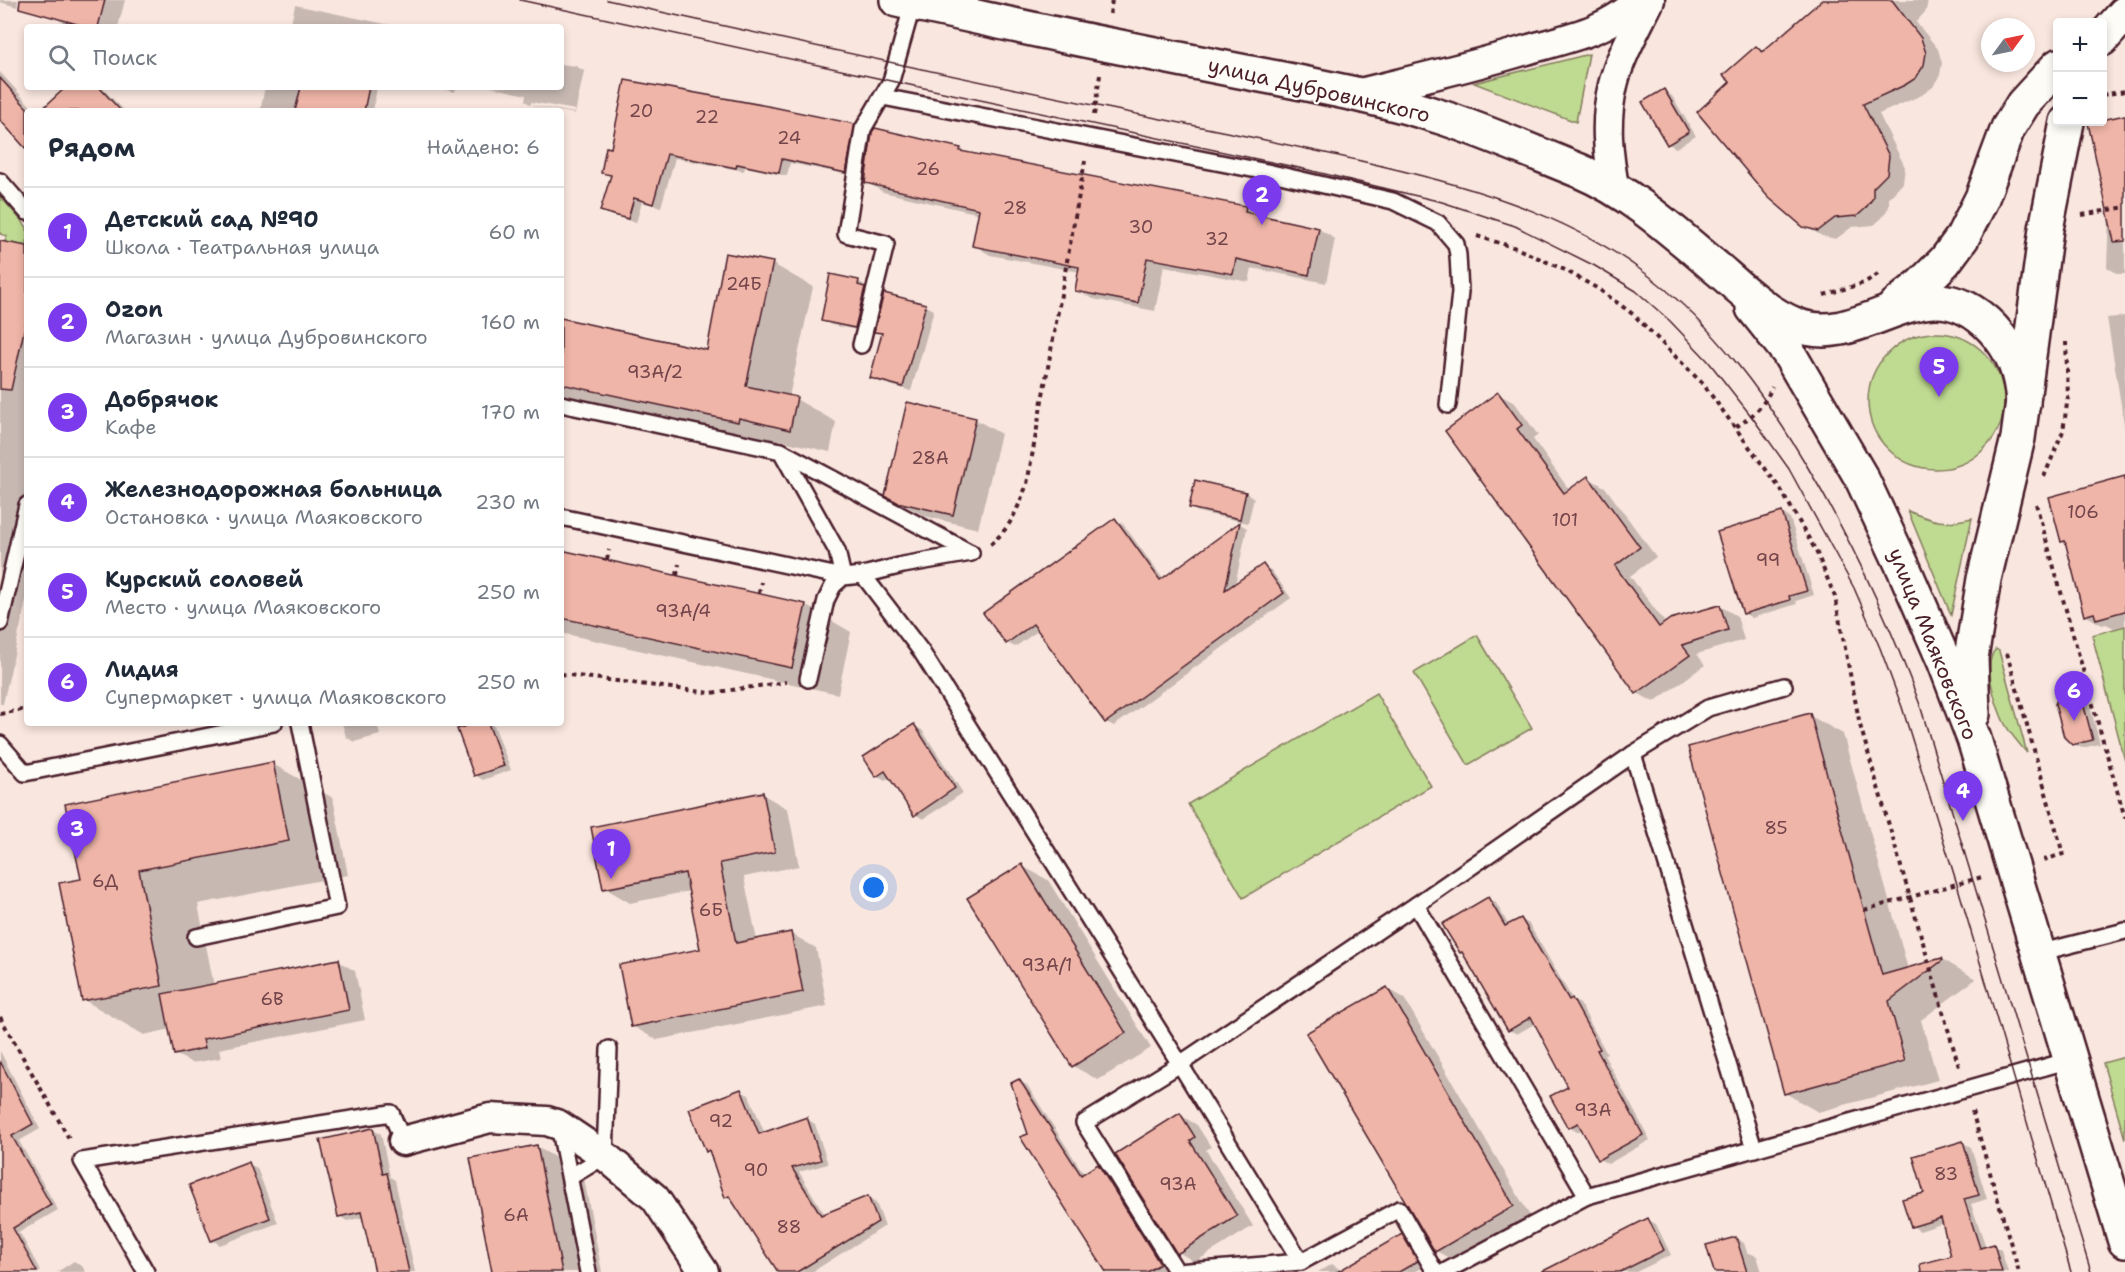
<!DOCTYPE html>
<html lang="ru">
<head>
<meta charset="utf-8">
<style>
	:root { --surface:#fff; --page:#f6f6f7; --text:#1f2937; --muted:#747a83; --line:#e0e1e3; --accent:#7c3aed }
	body { margin:0; font-family:"Shantell Sans",sans-serif; background:var(--page); color:var(--text) }
	.controls { position:absolute; right:18px; top:18px; display:grid; overflow:hidden; border-radius:6px; box-shadow:0 3px 9px #0003 }
	.controls button { width:54px; height:54px; display:grid; place-items:center; padding:0; border:0; border-bottom:2px solid var(--line); background:var(--surface); color:var(--text); font:30px sans-serif }
	.compass { position:absolute; left:1981px; top:18px; width:54px; height:54px; border-radius:50%; background:var(--surface); box-shadow:0 3px 9px #0003; rotate:57deg }
	.you { position:absolute; left:874px; top:888px; width:21px; height:21px; margin:-15px; border:4px solid #fff; border-radius:50%; background:#1a73e8; box-shadow:0 0 0 9px #1a73e833 }
	.badge { display:grid; place-items:center; width:39px; height:39px; border-radius:50%; background:var(--accent); color:#fff; font-size:20px; font-weight:700 }
	.pin { position:absolute; translate:-50% -50px; filter:drop-shadow(0 2px 3px #0008) }
	.pin::after { content:''; position:absolute; top:32px; width:21px; height:18px; background:inherit; clip-path:polygon(0 0,100% 0,50% 100%) }
	.list { margin:0; padding:0; list-style:none }
	h2 { display:flex; justify-content:space-between; align-items:center; height:78px; margin:0; padding:0 24px; font-size:26px }
	h2 small { font-size:20px; font-weight:400; color:var(--muted) }
	.list li { display:grid; grid-template-columns:39px 1fr auto; gap:18px; align-items:center; box-sizing:border-box; height:90px; padding:0 24px; border-top:2px solid var(--line) }
	.list b { display:block; font-size:22px; white-space:nowrap }
	.list p { margin:0; font-size:20px; white-space:nowrap; color:var(--muted) }
	.list em { font-size:20px; font-style:normal; color:var(--muted) }
	.icon { flex:none; width:33px; height:33px; fill:none; stroke:currentColor; stroke-width:2; stroke-linecap:round; stroke-linejoin:round }
	.map { position:relative; flex:none; width:2125px; height:1272px; overflow:hidden }
	.search { position:absolute; background:var(--surface); box-shadow:0 3px 9px #0003; left:24px; top:24px; width:540px; height:66px; display:flex; align-items:center; gap:15px; box-sizing:border-box; padding:0 21px; border-radius:6px; color:var(--muted); font-size:22px }
	.panel { position:absolute; background:var(--surface); box-shadow:0 3px 9px #0003; left:24px; top:108px; width:540px; height:618px; border-radius:6px }
	.map>svg:first-child { display:block }
	.green { fill:#bfda91; stroke:#847c5e; stroke-width:1.5 }
	.shadow { fill:#0003; fill-rule:evenodd }
	.building { fill:#efb5a8; stroke:#4a1f2b; stroke-width:1.5 }
	.lines { fill:none; stroke-linecap:round; stroke-linejoin:round }
	.lane-casing { stroke:#4a1f2b; stroke-width:20 }
	.street-casing { stroke:#4a1f2b; stroke-width:33 }
	.primary-casing { stroke:#4a1f2b; stroke-width:38 }
	.path { stroke:#4a1f2b; stroke-width:4; stroke-dasharray:4.5 4.5; stroke-linecap:butt }
	.lane { stroke:#fdfcf7; stroke-width:15 }
	.street { stroke:#fdfcf7; stroke-width:28 }
	.primary { stroke:#fdfcf7; stroke-width:33 }
	.tram { stroke:#4a1f2b; stroke-width:1.5 }
	.labels { text-anchor:middle; dominant-baseline:central; stroke-width:4.5; stroke-linejoin:round; paint-order:stroke }
	.number-label { font-size:18px; fill:#73444a }
	.street-label { font-size:21px; fill:#4a1f2b; stroke:#fdfcf7 }
</style>
</head>
<body>
<div class="map">
<svg width="2125" height="1272" viewBox="0 0 2125 1272">
	<rect width="100%" height="100%" fill="#f9e7df"/>
	<filter id="ink" filterUnits="userSpaceOnUse"><feTurbulence type="fractalNoise" baseFrequency=".0167" numOctaves="2"/><feDisplacementMap in="SourceGraphic" scale="12" xChannelSelector="R" yChannelSelector="G"/><feConvolveMatrix kernelMatrix="1 2 1 2 8 2 1 2 1" color-interpolation-filters="sRGB"/></filter>
	<g filter="url(#ink)">
		<g class="green">
			<polygon points="1589,54 1576,122 1474,83"/>
			<polygon points="0,196 27,227 27,246 5,242 7,236 0,234"/>
			<circle cx="1936" cy="401" r="68"/>
			<path d="M1908,511c27,11 36,14 64,7l-21,97z"/>
			<polygon points="2125,626 2125,761 2092,635"/>
			<polygon points="1477,635 1532,728 1468,765 1414,673"/>
			<path d="M1996,649l3,2 28,102c-9,-11 -20,-22 -25,-35 -7,-17 -20,-55 -6,-69z"/>
			<polygon points="1376,693 1431,786 1243,898 1188,804"/>
			<polygon points="2125,1057 2125,1139 2103,1063"/>
		</g>
		<g class="shadow">
			<polygon points="0,0 18,0 17,7 0,2"/>
			<polygon points="57,0 125,0 118,27 70,26 53,16"/>
			<polygon points="1822,0 1928,0 1926,11 1916,22 1938,49 1942,63 1940,75 1933,87 1922,95 1879,114 1905,167 1903,183 1889,198 1889,207 1882,218 1874,225 1852,227 1836,239 1822,236 1804,226 1733,82 1756,48 1764,52"/>
			<polygon points="295,5 390,25 393,27 278,27 279,21 291,23"/>
			<path d="M561,64l15,2 8,5 -9,43 -42,-8 -8,-5 1,-6 -35,-8h70zM531,102l44,8v3l-44,-8z"/>
			<polygon points="0,72 35,111 27,111 27,148 0,118"/>
			<polygon points="68,87 101,87 125,111 43,111"/>
			<polygon points="265,87 377,87 373,111 260,111"/>
			<polygon points="435,87 456,87 455,92"/>
			<polygon points="1664,91 1672,96 1696,136 1676,148 1668,144"/>
			<polygon points="2125,117 2125,274 2118,274 2107,267 2109,212"/>
			<polygon points="854,126 862,130 854,176 790,163 787,176 745,167 744,171 675,158 661,207 642,202 636,223 610,215 602,211 612,177 602,172 607,149"/>
			<polygon points="960,149 967,154 1245,208 1261,217 1319,229 1335,239 1326,283 1252,268 1249,282 1164,266 1155,311 1093,299 1076,290 1080,272 990,255 974,245 980,214 883,192 866,182"/>
			<polygon points="0,242 27,248 27,597 3,704 0,704"/>
			<polygon points="727,255 773,264 813,287 789,397 796,399 836,422 830,452 779,440 778,444 561,397 561,320 708,352"/>
			<polygon points="858,281 866,286 865,289 873,293 863,331 831,325 823,320"/>
			<polygon points="885,294 926,306 934,310 911,391 879,382 871,377 883,335 876,331"/>
			<polygon points="2125,316 2125,430 2107,318"/>
			<polygon points="1498,394 1515,403 1538,435 1533,439 1570,491 1588,478 1605,487 1656,557 1630,576 1666,624 1720,606 1737,616 1744,640 1697,654 1705,665 1654,702 1637,693"/>
			<polygon points="975,419 1001,434 978,529 924,516 887,495"/>
			<polygon points="1196,482 1246,493 1254,498 1248,523 1198,512 1190,507"/>
			<polygon points="2125,508 2125,625 2114,628 2106,624 2102,625 2085,615 2067,543 2063,541"/>
			<polygon points="1782,513 1790,518 1814,595 1796,601 1797,604 1752,618 1744,613"/>
			<polygon points="1115,520 1123,524 1163,579 1240,524 1247,528 1235,585 1263,566 1271,570 1291,598 1114,726 1106,722 1039,630 1015,647 1007,643"/>
			<polygon points="561,552 805,605 851,632 838,694 561,633"/>
			<polygon points="2079,690 2087,695 2100,744 2082,748 2073,744"/>
			<polygon points="1809,715 1843,734 1908,969 1942,959 1976,979 1921,1020 1938,1080 1818,1112 1785,1093"/>
			<polygon points="342,723 377,723 380,735 354,742 346,737"/>
			<polygon points="478,723 494,725 511,770 483,780 475,775"/>
			<polygon points="914,726 922,730 963,793 923,819 915,814 890,777 885,781 877,776"/>
			<polygon points="273,764 333,798 348,875 198,904 214,986 338,961 355,971 365,1020 219,1049 221,1058 192,1063 175,1054 171,1029 144,1035 84,1000 82,880"/>
			<polygon points="762,794 788,809 799,866 744,877 757,940 790,933 816,948 827,1006 657,1040 632,1026 702,950 690,891 630,903 605,888"/>
			<polygon points="1022,866 1048,880 1151,1048 1098,1080 1073,1066"/>
			<polygon points="1488,899 1496,903 1509,926 1521,919 1529,924 1573,1000 1580,1004 1607,1054 1604,1055 1650,1140 1608,1164 1599,1159 1583,1129 1577,1132 1569,1127 1570,1087 1536,1023 1517,1034 1509,1030 1465,955 1461,952"/>
			<polygon points="1387,988 1404,998 1530,1216 1453,1260 1436,1251"/>
			<polygon points="0,1051 40,1129 19,1141 58,1210 18,1233 21,1235 41,1272 0,1272"/>
			<polygon points="1019,1081 1027,1085 1084,1174 1098,1166 1106,1170 1167,1269 1162,1272 1108,1272 1030,1135"/>
			<polygon points="741,1091 749,1095 765,1134 807,1119 815,1124 828,1164 799,1172 825,1215 868,1198 876,1203 885,1226 812,1272 780,1272 734,1201 726,1197 711,1153 707,1151"/>
			<polygon points="1180,1115 1197,1125 1211,1147 1206,1150 1253,1226 1195,1262 1178,1252"/>
			<polygon points="373,1130 381,1134 390,1177 395,1180 415,1272 376,1272 364,1217 347,1221 339,1216"/>
			<polygon points="1962,1142 1971,1147 1987,1199 1971,1204 1986,1247 1993,1245 2001,1250 2008,1272 1957,1272 1944,1223 1920,1231 1912,1226 1926,1194"/>
			<polygon points="537,1147 583,1173 602,1272 494,1272"/>
			<polygon points="249,1164 257,1168 278,1223 220,1245 212,1240"/>
			<polygon points="1648,1220 1656,1224 1671,1255 1636,1272 1545,1272"/>
			<polygon points="1402,1236 1410,1240 1425,1266 1415,1272 1318,1272 1332,1264 1342,1271"/>
			<polygon points="1736,1238 1744,1243 1747,1252 1757,1256 1762,1272 1716,1272"/>
			<polygon points="74,1261 82,1266 86,1272 57,1272"/>
		</g>
		<g class="building">
			<polygon points="20,0 105,0 98,27 88,27 19,8"/>
			<polygon points="1822,0 1892,0 1921,38 1926,53 1924,65 1916,78 1905,85 1863,104 1889,156 1887,174 1873,188 1873,198 1865,209 1857,216 1835,218 1818,231 1803,227 1768,197 1697,112 1730,82 1723,75 1756,46 1762,52"/>
			<polygon points="0,78 27,108 27,150 0,120"/>
			<polygon points="625,80 773,107 855,124 846,173 782,159 779,173 737,164 736,168 667,154 653,204 634,198 628,219 600,211 611,175 601,173 606,147 611,148"/>
			<polygon points="66,87 99,87 121,111 40,111"/>
			<polygon points="301,87 369,87 364,111 295,111"/>
			<polygon points="1664,89 1689,132 1667,145 1642,102"/>
			<polygon points="2125,115 2125,241 2114,242 2088,123"/>
			<polygon points="875,128 961,148 960,151 1246,206 1245,212 1319,228 1309,275 1236,259 1233,274 1147,258 1138,303 1075,291 1079,267 972,246 979,209 865,183 872,132"/>
			<polygon points="0,241 27,246 27,317 11,390 0,389"/>
			<polygon points="725,253 773,262 746,386 797,397 790,430 739,418 738,422 561,384 561,318 707,350"/>
			<polygon points="830,274 859,280 858,285 865,287 855,328 821,321"/>
			<polygon points="884,293 926,304 903,387 870,378 882,333 874,332"/>
			<polygon points="1498,392 1522,425 1517,429 1564,493 1588,476 1640,547 1615,566 1659,627 1670,619 1720,605 1728,630 1682,645 1690,655 1636,694 1445,431"/>
			<polygon points="907,402 976,418 953,515 897,502 885,496"/>
			<polygon points="2125,476 2125,611 2096,619 2094,613 2084,616 2065,541 2061,542 2049,497"/>
			<polygon points="1195,480 1246,492 1240,519 1189,508"/>
			<polygon points="1782,512 1807,591 1789,596 1790,600 1743,614 1717,532"/>
			<polygon points="1115,518 1160,580 1240,522 1225,590 1263,564 1284,593 1105,723 1033,624 1006,644 983,613"/>
			<polygon points="561,550 806,604 792,668 561,618"/>
			<polygon points="2079,688 2093,740 2072,745 2064,737 2055,704 2060,693"/>
			<polygon points="1810,713 1882,975 1942,958 1943,960 1889,1001 1905,1061 1784,1094 1688,747"/>
			<polygon points="474,723 488,723 504,766 474,776 457,729"/>
			<polygon points="914,724 955,788 914,816 885,771 876,777 863,757"/>
			<polygon points="273,762 289,841 139,870 162,986 82,1001 59,883 81,879 65,804"/>
			<polygon points="763,792 775,852 720,863 736,943 791,932 803,992 631,1027 619,965 700,949 685,873 603,889 591,827"/>
			<polygon points="1022,864 1126,1033 1072,1067 967,898"/>
			<polygon points="1488,897 1505,926 1521,918 1569,1000 1572,998 1600,1049 1597,1050 1643,1135 1598,1160 1578,1123 1568,1128 1550,1096 1568,1087 1531,1017 1508,1031 1462,952 1460,953 1442,924"/>
			<polygon points="339,959 349,1010 203,1039 205,1048 174,1055 162,994"/>
			<polygon points="1387,987 1514,1206 1435,1252 1306,1033"/>
			<polygon points="0,1061 33,1124 12,1136 51,1205 13,1228 37,1272 0,1272"/>
			<polygon points="1019,1079 1081,1175 1098,1164 1160,1264 1147,1272 1106,1272 1020,1137 1028,1134 1011,1083"/>
			<polygon points="741,1089 759,1134 807,1117 821,1160 792,1168 821,1215 868,1196 878,1222 797,1272 778,1272 729,1196 725,1198 709,1150 706,1152 689,1109"/>
			<polygon points="1180,1113 1195,1137 1190,1141 1237,1216 1177,1254 1115,1154"/>
			<polygon points="373,1128 383,1174 387,1173 409,1272 375,1272 361,1212 338,1217 320,1140"/>
			<polygon points="1963,1141 1979,1195 1964,1199 1980,1248 1994,1244 2002,1272 1921,1272 1920,1264 1951,1256 1941,1218 1911,1227 1902,1199 1924,1193 1913,1156"/>
			<polygon points="537,1145 562,1272 492,1272 470,1158"/>
			<polygon points="249,1162 270,1218 211,1241 189,1185"/>
			<polygon points="1648,1218 1664,1250 1620,1272 1541,1272"/>
			<polygon points="1402,1234 1418,1261 1399,1272 1337,1272"/>
			<polygon points="1736,1237 1747,1272 1714,1272 1706,1245"/>
		</g>
		<g class="lines">
			<g class="lane-casing">
				<g id="lane">
					<polyline points="883,97 1267,172 1393,201 1438,223 1456,244 1458,255 1460,292 1448,405"/>
					<polyline points="0,181 27,212"/>
					<polyline points="861,345 886,244 846,234 863,129 891,81 914,0"/>
					<polyline points="561,404 781,451 837,551 843,577 561,517"/>
					<polyline points="781,451 971,553"/>
					<polyline points="863,575 921,651 1180,1064 1301,1262"/>
					<polyline points="0,623 27,505"/>
					<polyline points="808,679 826,600 833,586 843,577 863,575 903,565 971,553"/>
					<polyline points="0,744 25,773 274,723"/>
					<polyline points="1633,754 1754,1149"/>
					<polyline points="1416,905 1587,1196"/>
					<polyline points="196,937 337,907 300,723"/>
					<polyline points="2038,953 2125,931"/>
					<polyline points="559,1125 588,1272"/>
					<polyline points="570,1177 605,1156 609,1049"/>
					<polyline points="146,1272 82,1161 391,1113 403,1141"/>
					<polyline points="1435,1272 1399,1209 1301,1262 1177,1272 1084,1123 1180,1064 1416,905 1633,754 1708,708 1784,686"/>
					<polyline points="1444,1272 1587,1196 2070,1060"/>
				</g>
			</g>
			<g class="street-casing">
				<g id="street">
					<path d="M1356,94c57,-14 114,-27 170,-44 38,-11 84,-19 112,-50"/>
					<path d="M1615,191c-7,-36 -11,-70 -2,-106 6,-27 25,-60 37,-85"/>
					<polyline points="403,1141 490,1118 547,1121 559,1125 605,1156 655,1198 704,1272"/>
				</g>
			</g>
			<g class="primary-casing">
				<g id="primary">
					<path d="M897,0c73,15 145,32 218,46 54,11 108,22 162,32 56,11 112,22 167,40 45,15 91,35 136,53 52,22 96,63 139,99 24,21 47,43 77,55 70,27 129,-69 197,4 20,22 28,44 30,74"/>
					<polyline points="2102,39 2125,13"/>
					<polyline points="1895,306 1922,284 1945,261 1962,238 1982,198 2008,128 2023,104 2058,66"/>
					<polyline points="1753,308 1788,352 1862,479 1904,569 1945,663 1974,739 2125,1241"/>
					<polyline points="1973,714 1971,658 1984,579 2018,438 2046,229 2067,122"/>
				</g>
			</g>
			<g class="path">
				<polyline points="1110,14 1112,0"/>
				<polyline points="2102,95 2125,91"/>
				<polyline points="1094,115 1100,75"/>
				<polyline points="2082,215 2125,207"/>
				<polyline points="1477,236 1516,248 1565,270 1600,290 1634,315 1703,384 1781,490 1816,551 1835,597 1860,725 1959,1067"/>
				<polyline points="1824,295 1864,283 1878,274"/>
				<path d="M1736,427c17,-11 28,-21 36,-40"/>
				<polyline points="2044,477 2063,431 2068,397 2066,342"/>
				<polyline points="2036,504 2125,818"/>
				<path d="M990,544c21,-15 28,-37 37,-60l58,-323"/>
				<polyline points="607,560 609,550"/>
				<polyline points="677,575 679,564"/>
				<polyline points="759,593 761,582"/>
				<polyline points="2007,653 2063,854 2044,860"/>
				<polyline points="561,674 711,693 786,682"/>
				<polyline points="0,714 27,709"/>
				<polyline points="1864,910 1982,877"/>
				<polyline points="0,1017 71,1142"/>
				<polyline points="1972,1111 2019,1272"/>
			</g>
			<use href="#lane" class="lane"/>
			<use href="#street" class="street"/>
			<use href="#primary" class="primary"/>
			<g class="tram">
				<polyline points="520,0 891,81 1304,169 1442,202 1515,226 1595,266 1636,291 1670,321 1708,361 1752,417 1789,469 1854,588 1880,648 1902,707 1957,884 2071,1272"/>
				<path d="M607,0c162,36 324,72 486,105 89,19 179,35 268,56 102,24 202,49 288,115 66,51 116,119 158,190 46,77 82,155 113,239l171,567"/>
			</g>
		</g>
	</g>
	<g class="labels">
		<g class="number-label">
			<text x="641" y="111">20</text>
			<text x="707" y="117">22</text>
			<text x="789" y="138">24</text>
			<text x="928" y="169">26</text>
			<text x="1015" y="208">28</text>
			<text x="1141" y="227">30</text>
			<text x="1217" y="239">32</text>
			<text x="744" y="284">24Б</text>
			<text x="655" y="372">93А/2</text>
			<text x="930" y="458">28А</text>
			<text x="2083" y="512">106</text>
			<text x="1565" y="520">101</text>
			<text x="1768" y="560">99</text>
			<text x="683" y="611">93А/4</text>
			<text x="1776" y="828">85</text>
			<text x="105" y="881">6Д</text>
			<text x="711" y="910">6Б</text>
			<text x="1047" y="965">93А/1</text>
			<text x="272" y="999">6В</text>
			<text x="1593" y="1110">93А</text>
			<text x="721" y="1121">92</text>
			<text x="756" y="1170">90</text>
			<text x="1946" y="1174">83</text>
			<text x="1178" y="1184">93А</text>
			<text x="516" y="1215">6А</text>
			<text x="789" y="1227">88</text>
		</g>
		<g class="street-label">
			<text transform="translate(1319 90) rotate(13)">улица Дубровинского</text>
			<text transform="translate(1933 644) rotate(68)">улица Маяковского</text>
		</g>
	</g>
</svg>
<div class="controls">
<button>+</button>
<button>−</button>
</div>
<svg class="compass" viewBox="-18 -18 36 36"><path d="M0-13l5 13h-10z" fill="#e53935"/><path d="M0 13l5-13h-10z" fill="#747a83"/></svg>
<div class="you"></div>
<div class="pin badge" style="left:611px;top:879px">1</div>
<div class="pin badge" style="left:1262px;top:225px">2</div>
<div class="pin badge" style="left:77px;top:859px">3</div>
<div class="pin badge" style="left:1963px;top:821px">4</div>
<div class="pin badge" style="left:1939px;top:397px">5</div>
<div class="pin badge" style="left:2074px;top:721px">6</div>
<div class="search"><svg class="icon" aria-label="search" viewBox="0 0 24 24"><circle cx="10" cy="10" r="6"/><path d="M15 15l6 6"/></svg>Поиск</div>
<section class="panel">
<h2>Рядом<small>Найдено: 6</small></h2>
<ul class="list">
<li><span class="badge">1</span><div><b>Детский сад №90</b><p>Школа · Театральная улица</p></div><em>60 m</em></li>
<li><span class="badge">2</span><div><b>Ozon</b><p>Магазин · улица Дубровинского</p></div><em>160 m</em></li>
<li><span class="badge">3</span><div><b>Добрячок</b><p>Кафе</p></div><em>170 m</em></li>
<li><span class="badge">4</span><div><b>Железнодорожная больница</b><p>Остановка · улица Маяковского</p></div><em>230 m</em></li>
<li><span class="badge">5</span><div><b>Курский соловей</b><p>Место · улица Маяковского</p></div><em>250 m</em></li>
<li><span class="badge">6</span><div><b>Лидия</b><p>Супермаркет · улица Маяковского</p></div><em>250 m</em></li>
</ul>
</section>
</div>
</body>
</html>
